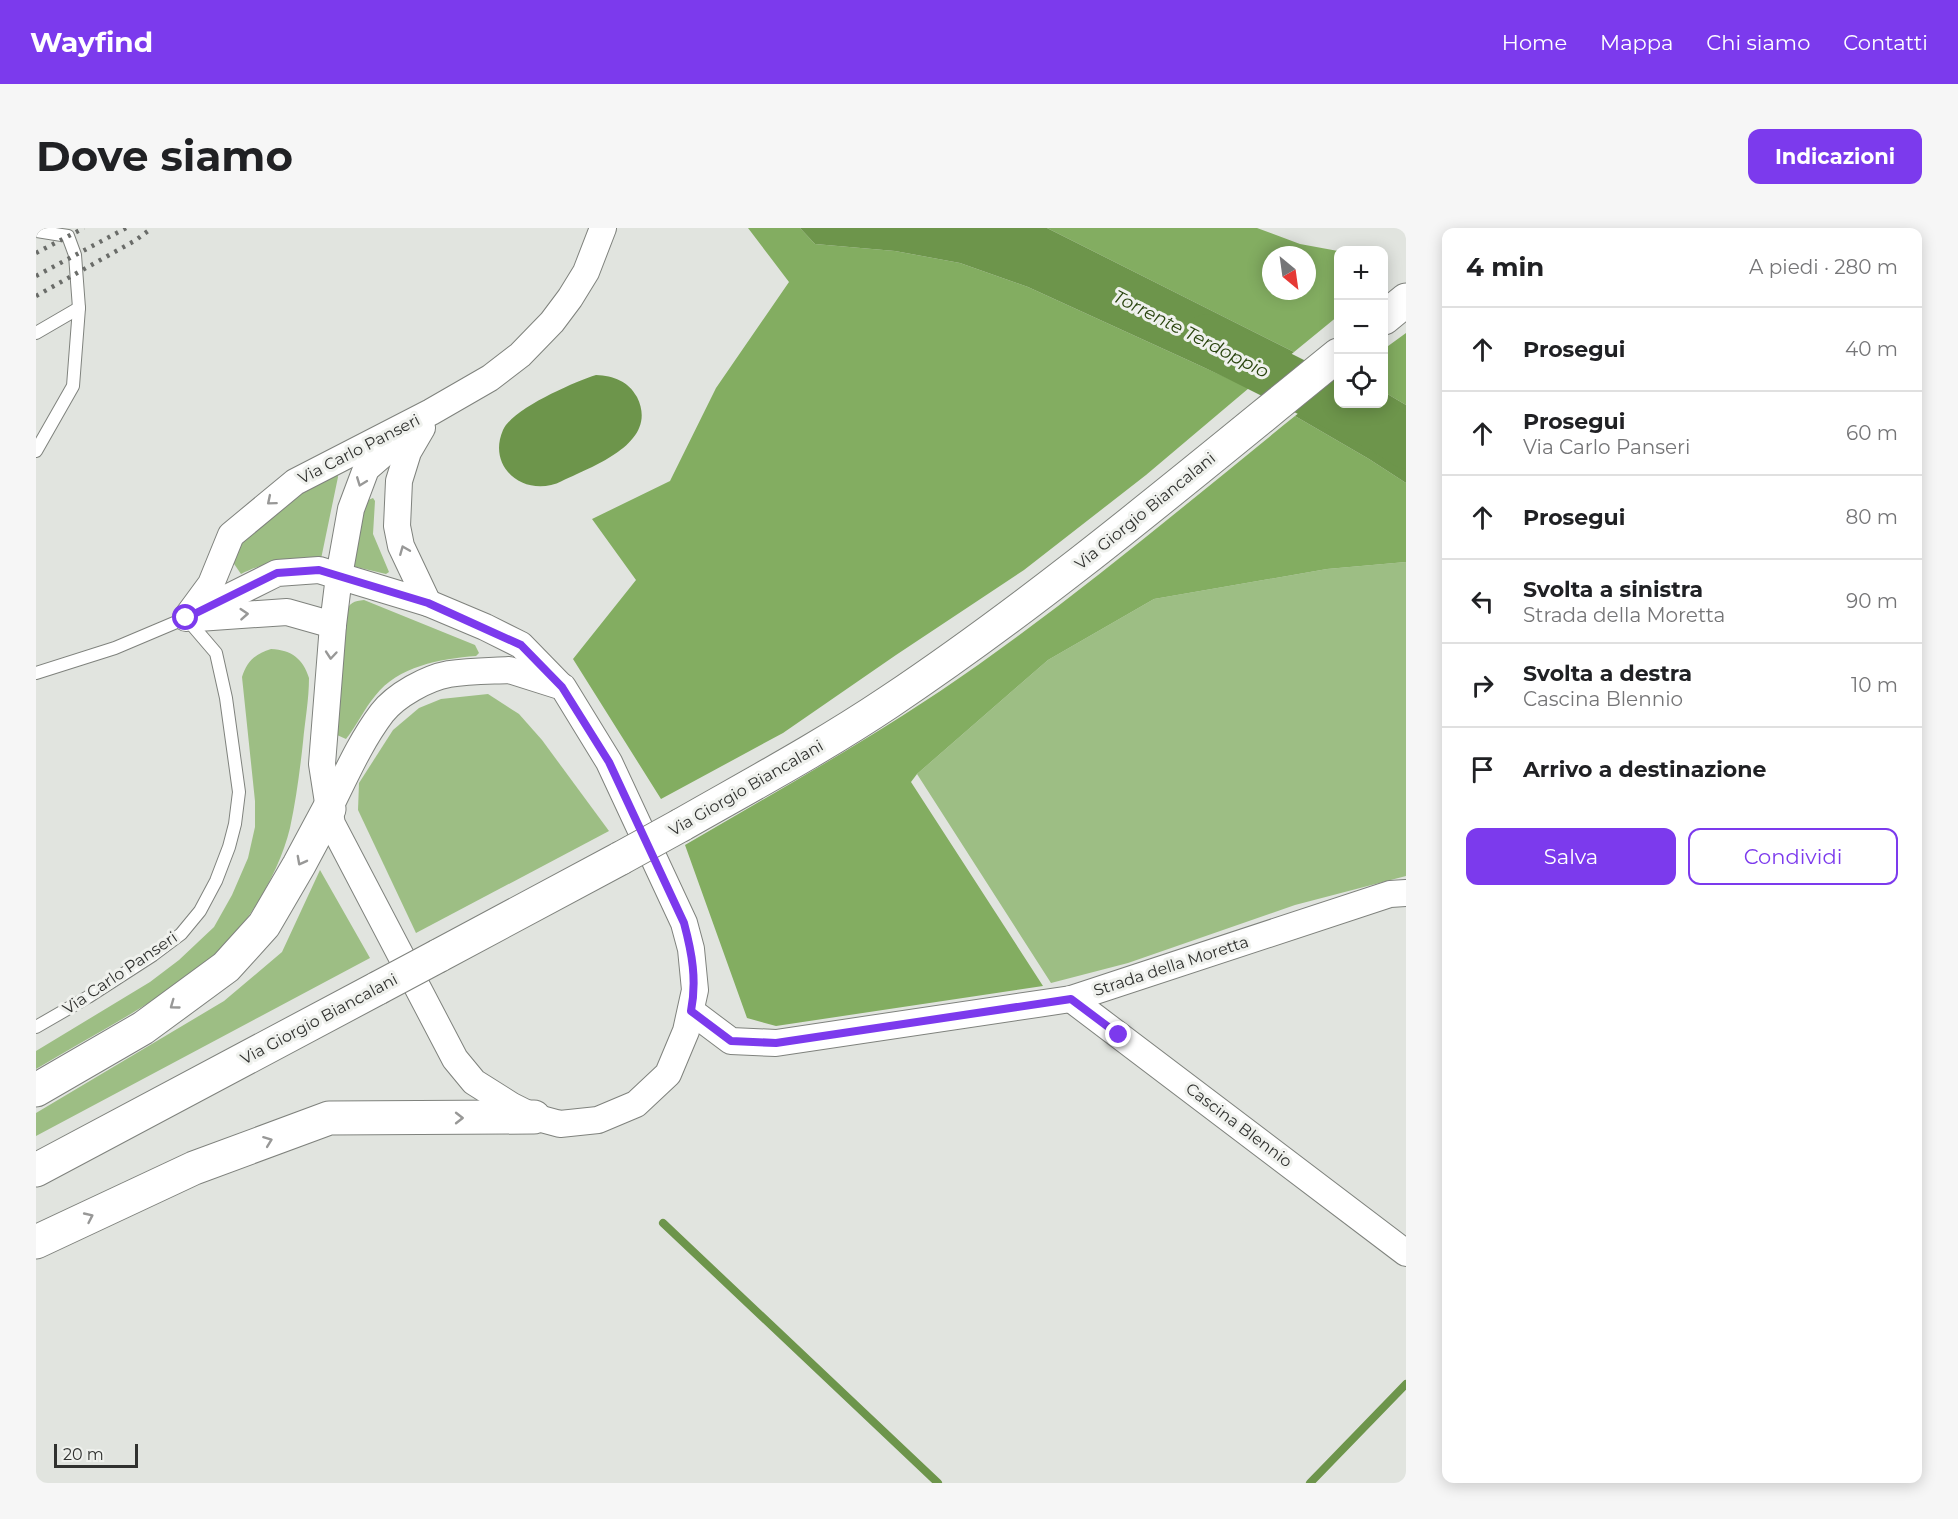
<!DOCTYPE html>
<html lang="it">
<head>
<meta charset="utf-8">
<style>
	:root { --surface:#fff; --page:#f6f6f6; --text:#202124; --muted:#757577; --line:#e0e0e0; --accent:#7c3aed }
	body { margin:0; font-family:Montserrat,sans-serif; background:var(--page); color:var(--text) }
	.controls { position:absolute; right:18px; top:18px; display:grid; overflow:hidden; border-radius:12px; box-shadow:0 3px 15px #0003 }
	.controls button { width:54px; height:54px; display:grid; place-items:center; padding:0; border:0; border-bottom:2px solid var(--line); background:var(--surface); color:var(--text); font:30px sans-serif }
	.compass { position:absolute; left:1226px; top:18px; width:54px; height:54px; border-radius:50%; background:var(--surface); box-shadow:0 3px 15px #0003; rotate:151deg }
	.scale { position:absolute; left:18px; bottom:15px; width:84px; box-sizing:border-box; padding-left:6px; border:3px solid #30312f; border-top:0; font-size:16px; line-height:21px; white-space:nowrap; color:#30312f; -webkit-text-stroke:4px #eff1ed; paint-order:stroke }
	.stop { position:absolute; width:18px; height:18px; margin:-14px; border:4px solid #7c3aed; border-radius:50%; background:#fff }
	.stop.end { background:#7c3aed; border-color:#fff; box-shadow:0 2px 6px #0008 }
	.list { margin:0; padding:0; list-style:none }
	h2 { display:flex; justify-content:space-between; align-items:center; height:78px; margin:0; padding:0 24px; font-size:26px }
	h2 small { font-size:20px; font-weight:400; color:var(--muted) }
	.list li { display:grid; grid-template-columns:39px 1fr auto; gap:18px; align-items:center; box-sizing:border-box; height:84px; padding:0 24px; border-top:2px solid var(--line) }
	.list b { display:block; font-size:22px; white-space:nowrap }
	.list p { margin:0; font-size:20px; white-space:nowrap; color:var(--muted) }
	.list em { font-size:20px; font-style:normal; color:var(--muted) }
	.actions { display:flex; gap:12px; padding:18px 24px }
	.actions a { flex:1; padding:14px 0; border:2px solid var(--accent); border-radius:12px; text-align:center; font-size:21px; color:var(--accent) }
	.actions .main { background:var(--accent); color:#fff }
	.icon { flex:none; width:33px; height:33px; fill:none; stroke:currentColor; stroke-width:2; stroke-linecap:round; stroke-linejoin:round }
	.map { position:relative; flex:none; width:1370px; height:1255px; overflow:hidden; border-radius:12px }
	header { display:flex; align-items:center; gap:36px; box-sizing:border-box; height:84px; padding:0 30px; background:var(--accent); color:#fff }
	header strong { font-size:28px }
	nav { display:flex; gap:33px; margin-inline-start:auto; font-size:21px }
	.intro { display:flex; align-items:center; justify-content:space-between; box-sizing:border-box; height:144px; padding:0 36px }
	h1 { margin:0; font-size:42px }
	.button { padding:15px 27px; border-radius:12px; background:var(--accent); color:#fff; font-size:21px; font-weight:700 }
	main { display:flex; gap:36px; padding:0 36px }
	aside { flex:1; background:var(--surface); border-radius:12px; box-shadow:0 3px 15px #0003 }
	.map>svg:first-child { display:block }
	.green { fill:#9dbe84 }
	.forest { fill:#83ad61; fill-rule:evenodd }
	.water { fill:#6d954b }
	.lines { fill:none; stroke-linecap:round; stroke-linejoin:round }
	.stream { stroke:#6d954b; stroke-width:8 }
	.river { stroke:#6d954b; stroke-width:51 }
	.service-casing { stroke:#7f827d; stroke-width:14 }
	.minor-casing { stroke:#7f827d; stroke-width:28 }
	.primary-casing { stroke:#7f827d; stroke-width:35 }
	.service { stroke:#fff; stroke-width:12 }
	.minor { stroke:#fff; stroke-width:26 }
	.primary { stroke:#fff; stroke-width:33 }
	.rail { stroke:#6a6c69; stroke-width:4.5; stroke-dasharray:3 6; stroke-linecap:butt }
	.primary-bridge-casing { stroke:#7f827d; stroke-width:35; stroke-linecap:butt }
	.primary-bridge { stroke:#fff; stroke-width:33 }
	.oneway { stroke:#989897 }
	.route { stroke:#7c3aed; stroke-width:8 }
	.labels { text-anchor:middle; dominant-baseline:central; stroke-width:6; stroke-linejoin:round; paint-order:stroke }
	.street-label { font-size:16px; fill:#30312f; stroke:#eff1ed }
	.water-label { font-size:18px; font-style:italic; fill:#2a450f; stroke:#eff1ed }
</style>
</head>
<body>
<header>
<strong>Wayfind</strong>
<nav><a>Home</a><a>Mappa</a><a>Chi siamo</a><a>Contatti</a></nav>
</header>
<div class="intro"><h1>Dove siamo</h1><a class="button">Indicazioni</a></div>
<main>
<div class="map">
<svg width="1370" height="1255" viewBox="0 0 1370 1255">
	<rect width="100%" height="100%" fill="#e1e4df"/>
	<g class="green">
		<path d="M301,243l1,6 -17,82c-30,1 -52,1 -80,15l-11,-16c24,-40 68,-64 107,-87z"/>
		<polygon points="337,270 339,273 337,306 353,344 350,346 316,338 329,277 332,272"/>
		<polygon points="1370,334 1370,648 1259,677 1092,735 1015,755 881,546 1012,432 1118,371 1291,341"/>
		<path d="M328,372l111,45 4,8 -3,3c-36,3 -78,10 -101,40 -11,13 -18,29 -29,43l-9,-4 9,-123c3,-9 8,-11 18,-12z"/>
		<path d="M235,421c21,1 32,10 38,29 0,21 -4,43 -6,64 -3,28 -7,58 -13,86 -9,38 -36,87 -63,115 -53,52 -128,88 -191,126v-18l114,-69 29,-22 35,-33 18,-32 16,-37 7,-31v-26l-13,-124c5,-16 13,-23 29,-28z"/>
		<polygon points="452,466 483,486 506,512 573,603 380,705 322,582 323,555 357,502 383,480 405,471"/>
		<polygon points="284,642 334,730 0,908 0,885 188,773 246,724"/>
	</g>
	<g class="forest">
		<polygon points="712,0 764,0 779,16 859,23 924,35 992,59 1213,160 1110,247 988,342 860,427 747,505 625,571 537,431 600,352 556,291 634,253 680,160 753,54"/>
		<path d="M1011,0h210l43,16 38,7v65l-44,36zM1235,27h36v36h-36z"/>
		<polygon points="1370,105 1370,177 1348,164 1348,121"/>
		<path d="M1259,188l74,43 37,24v79l-79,7 -173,30 -106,61 -131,114 -6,8 132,204 -267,40 -29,-8 -62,-173c99,-58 200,-114 293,-180 110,-78 213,-165 317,-249z"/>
	</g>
	<g class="water">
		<polygon points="764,0 1011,0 1258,124 1213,160 992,59 924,35 859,23 779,16"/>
		<path d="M560,147c18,1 32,6 41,22 23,46 -44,69 -75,84 -35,18 -76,-12 -59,-51 9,-21 71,-48 93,-55z"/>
		<polygon points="1302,154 1302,176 1348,176 1348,164 1370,177 1370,255 1333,231 1259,188"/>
	</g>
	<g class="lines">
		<g class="stream">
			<polyline points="627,995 902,1255"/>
			<polyline points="1274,1255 1370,1156"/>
		</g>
		<polyline class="river" points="1171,112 1347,200 1370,215"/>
		<g class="service-casing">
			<g id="service">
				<polyline points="0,3 32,8 39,27 43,80 37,158 0,223"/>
				<polyline points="0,105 43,80"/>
				<polyline points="0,445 79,420 150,390 180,425 190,470 203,564 199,596 193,619 180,653 164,683 145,706 117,727 52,769 0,799"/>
			</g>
		</g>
		<g class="minor-casing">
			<g id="minor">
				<polyline points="386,200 372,224 363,253 361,298 365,318 392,375"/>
				<polyline points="155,388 241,345 283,342 392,375 449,399 485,417 524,457"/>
				<polyline points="150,390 175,356 195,307 259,254 395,184 454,150 484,127 516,94 534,70 550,44 567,0"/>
				<polyline points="162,390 251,384 297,397"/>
				<path d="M473,442l54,17 46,75 75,161 7,26 4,41 -9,41 -18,43 -32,30 -38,16 -38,4 -26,-7 -22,-11 -38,-24 -19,-23 -123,-235 -3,-15c16,-32 31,-67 53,-96 14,-18 45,-35 67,-39 20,-3 40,-3 60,-4z"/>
				<polyline points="293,581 286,536 297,397 303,348 315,281 330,241 368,208"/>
				<polyline points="1035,771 1370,1025"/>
				<polyline points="655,783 695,813 740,815 1035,771 1354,666 1370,665"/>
			</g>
		</g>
		<g class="primary-casing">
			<g id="primary">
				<polyline points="1348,90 1370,72"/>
				<path d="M645,597c70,-40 141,-78 208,-123 157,-105 302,-228 449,-347"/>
				<polyline points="402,728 585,630"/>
				<polyline points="0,862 107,800 190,739 228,697 263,637 293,581"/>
				<polyline points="0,942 342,760"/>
				<polyline points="0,1014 158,940 293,890 498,889"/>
			</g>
		</g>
		<use href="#service" class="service"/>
		<use href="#minor" class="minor"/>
		<use href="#primary" class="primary"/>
		<g class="rail">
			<polyline points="0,25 48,0"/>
			<polyline points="0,48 90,0"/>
			<polyline points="0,68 100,12 116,0"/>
		</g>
		<g class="primary-bridge-casing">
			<g id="primary-bridge">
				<polyline points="585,630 645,597"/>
				<polyline points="342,760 402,728"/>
			</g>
		</g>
		<use href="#primary-bridge" class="primary-bridge"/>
	</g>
	<defs><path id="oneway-chevron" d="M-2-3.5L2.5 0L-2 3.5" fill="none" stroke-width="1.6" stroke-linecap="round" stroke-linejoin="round" transform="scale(1.5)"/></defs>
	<g class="oneway">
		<use href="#oneway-chevron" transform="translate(325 254) rotate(111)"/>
		<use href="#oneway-chevron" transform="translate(235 273) rotate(140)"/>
		<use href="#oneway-chevron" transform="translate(368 322) rotate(-112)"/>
		<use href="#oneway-chevron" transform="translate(208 386) rotate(-4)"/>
		<use href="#oneway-chevron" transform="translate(295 427) rotate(95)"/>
		<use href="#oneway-chevron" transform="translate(265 633) rotate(118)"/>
		<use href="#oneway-chevron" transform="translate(138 777) rotate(144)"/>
		<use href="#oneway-chevron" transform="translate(423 890)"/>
		<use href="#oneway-chevron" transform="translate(232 913) rotate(-21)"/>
		<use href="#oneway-chevron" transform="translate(53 989) rotate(-25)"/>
	</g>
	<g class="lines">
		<path class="route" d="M150,390l91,-45 42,-3 109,33 93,42 41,42 47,75 75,161c8,30 13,57 7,88l40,30 45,2 295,-44 48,36"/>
	</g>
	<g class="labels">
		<g class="street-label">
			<text transform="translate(323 221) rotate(-27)">Via Carlo Panseri</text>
			<text transform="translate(1109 283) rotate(-39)">Via Giorgio Biancalani</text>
			<text transform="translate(710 560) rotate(-30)">Via Giorgio Biancalani</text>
			<text transform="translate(1135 738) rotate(-18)">Strada della Moretta</text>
			<text transform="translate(84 745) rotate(-34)">Via Carlo Panseri</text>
			<text transform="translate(283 791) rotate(-28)">Via Giorgio Biancalani</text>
			<text transform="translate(1203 897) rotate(37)">Cascina Blennio</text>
		</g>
		<g class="water-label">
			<text transform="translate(1155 106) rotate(27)">Torrente Terdoppio</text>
		</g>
	</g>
</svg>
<div class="controls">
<button>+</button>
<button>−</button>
<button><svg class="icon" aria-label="locate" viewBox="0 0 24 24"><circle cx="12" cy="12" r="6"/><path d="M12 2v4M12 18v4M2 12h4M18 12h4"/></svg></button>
</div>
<svg class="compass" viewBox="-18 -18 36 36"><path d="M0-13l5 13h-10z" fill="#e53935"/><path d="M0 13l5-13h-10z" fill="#757577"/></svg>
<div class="scale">20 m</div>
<div class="stop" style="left:150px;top:390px"></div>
<div class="stop end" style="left:1083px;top:807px"></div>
</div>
<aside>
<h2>4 min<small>A piedi · 280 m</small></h2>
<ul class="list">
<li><svg class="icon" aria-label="ahead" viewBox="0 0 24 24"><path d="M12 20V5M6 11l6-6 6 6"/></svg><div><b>Prosegui</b></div><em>40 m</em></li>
<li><svg class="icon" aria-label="ahead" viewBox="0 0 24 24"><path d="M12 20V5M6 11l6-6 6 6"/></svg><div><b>Prosegui</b><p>Via Carlo Panseri</p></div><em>60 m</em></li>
<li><svg class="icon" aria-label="ahead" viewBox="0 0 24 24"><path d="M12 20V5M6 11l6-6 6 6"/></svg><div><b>Prosegui</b></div><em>80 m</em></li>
<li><svg class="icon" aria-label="left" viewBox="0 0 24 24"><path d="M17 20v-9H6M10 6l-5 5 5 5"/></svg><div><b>Svolta a sinistra</b><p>Strada della Moretta</p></div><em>90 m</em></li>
<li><svg class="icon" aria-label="right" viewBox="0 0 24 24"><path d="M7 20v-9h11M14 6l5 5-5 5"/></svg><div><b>Svolta a destra</b><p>Cascina Blennio</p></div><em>10 m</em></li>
<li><svg class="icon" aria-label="arrive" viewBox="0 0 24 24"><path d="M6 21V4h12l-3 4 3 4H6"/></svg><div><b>Arrivo a destinazione</b></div></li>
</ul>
<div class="actions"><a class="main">Salva</a><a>Condividi</a></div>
</aside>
</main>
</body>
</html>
